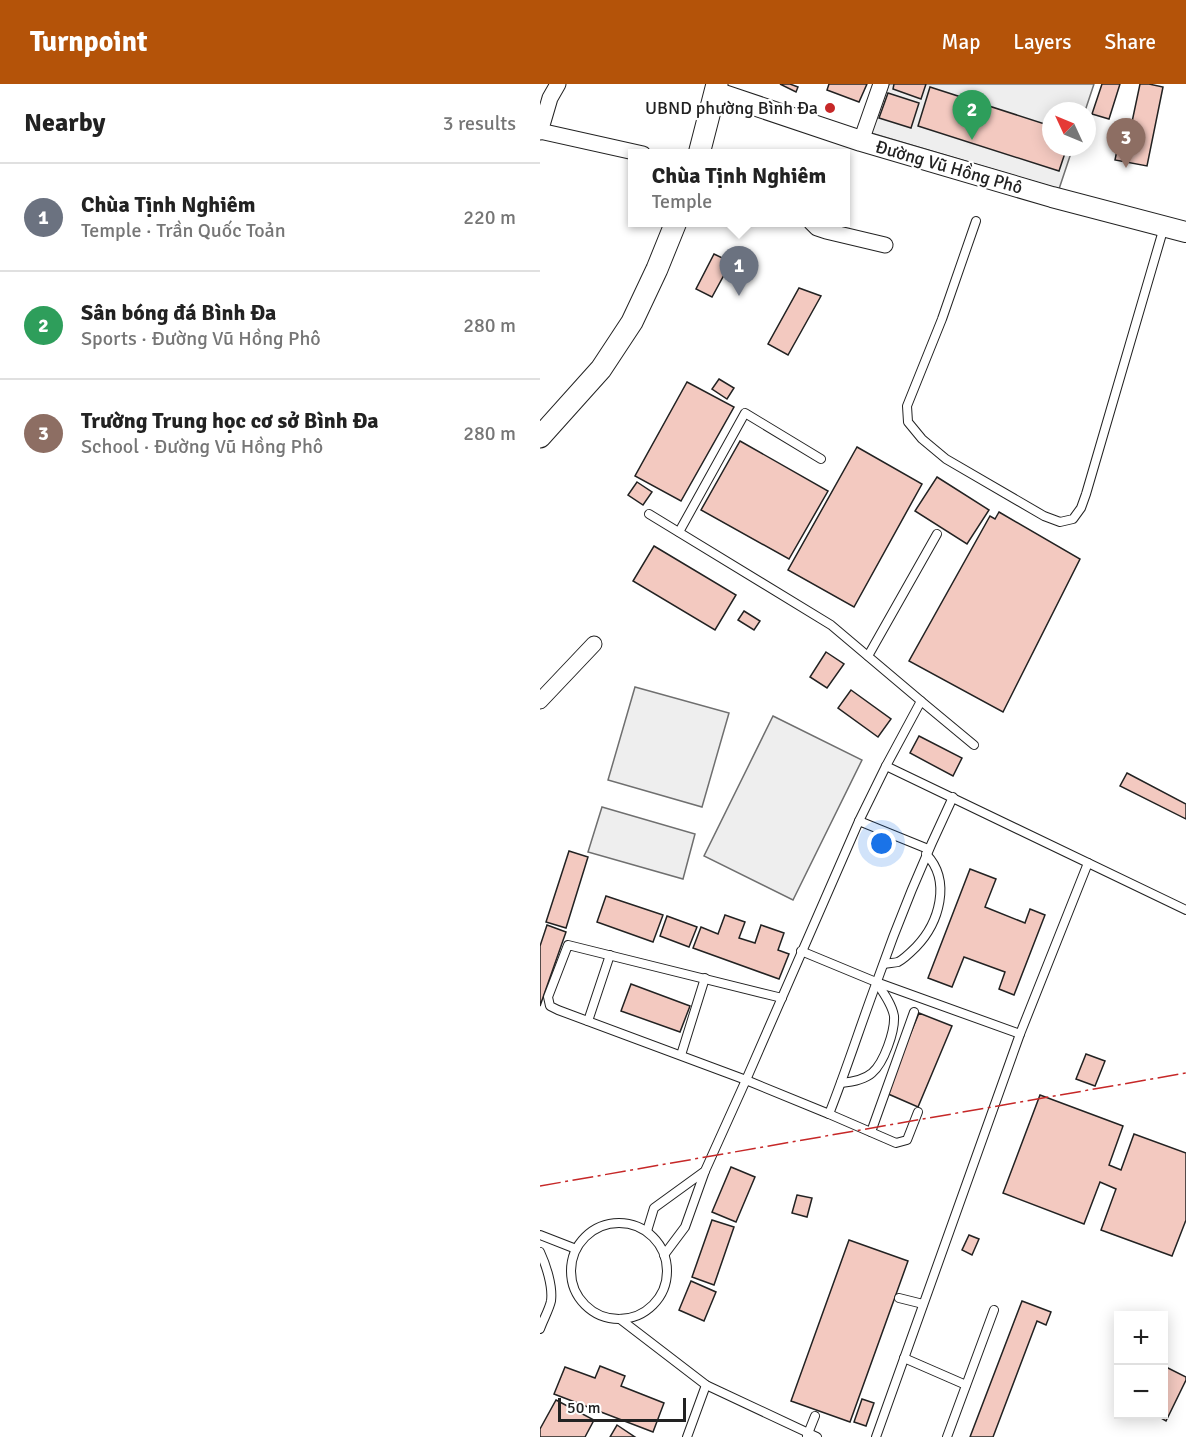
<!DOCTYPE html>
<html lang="en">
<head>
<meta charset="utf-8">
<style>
	:root { --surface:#fff; --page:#f2f2f2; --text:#222; --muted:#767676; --line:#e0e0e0; --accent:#b45309 }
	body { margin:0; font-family:Signika,sans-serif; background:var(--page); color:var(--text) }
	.controls { position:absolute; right:18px; bottom:18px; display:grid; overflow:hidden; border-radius:0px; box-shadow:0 3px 15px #0003 }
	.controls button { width:54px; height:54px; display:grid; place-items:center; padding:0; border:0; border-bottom:2px solid var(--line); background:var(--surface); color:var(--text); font:30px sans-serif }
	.compass { position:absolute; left:502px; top:18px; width:54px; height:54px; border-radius:50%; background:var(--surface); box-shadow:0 3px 15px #0003; rotate:314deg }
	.scale { position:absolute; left:18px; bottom:15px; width:128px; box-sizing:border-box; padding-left:6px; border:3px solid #222; border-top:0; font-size:16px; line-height:21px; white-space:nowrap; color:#222; -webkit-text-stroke:4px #fff; paint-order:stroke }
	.you { position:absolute; left:342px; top:760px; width:21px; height:21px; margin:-15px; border:4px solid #fff; border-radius:50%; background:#1a73e8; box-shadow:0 0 0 9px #1a73e833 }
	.badge { display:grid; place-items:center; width:39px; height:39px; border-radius:50%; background:var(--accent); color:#fff; font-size:20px; font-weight:700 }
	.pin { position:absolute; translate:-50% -50px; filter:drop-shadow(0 2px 3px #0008) }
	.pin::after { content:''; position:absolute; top:32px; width:21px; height:18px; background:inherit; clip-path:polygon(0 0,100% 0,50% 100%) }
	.popup { position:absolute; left:88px; top:65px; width:222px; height:78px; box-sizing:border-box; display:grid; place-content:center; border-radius:0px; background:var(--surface); filter:drop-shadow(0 2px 4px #0005); font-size:20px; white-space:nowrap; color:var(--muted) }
	.popup b { font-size:22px; color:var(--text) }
	.popup::after { content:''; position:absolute; left:50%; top:100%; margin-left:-12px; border:12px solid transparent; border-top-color:var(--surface) }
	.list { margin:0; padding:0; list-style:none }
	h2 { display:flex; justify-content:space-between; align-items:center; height:78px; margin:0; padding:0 24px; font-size:26px }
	h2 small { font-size:20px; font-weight:400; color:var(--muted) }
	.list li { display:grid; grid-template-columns:39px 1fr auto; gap:18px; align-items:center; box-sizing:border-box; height:108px; padding:0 24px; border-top:2px solid var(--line) }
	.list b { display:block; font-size:22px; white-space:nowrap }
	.list p { margin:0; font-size:20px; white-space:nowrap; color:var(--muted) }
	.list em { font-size:20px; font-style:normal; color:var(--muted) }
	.map { position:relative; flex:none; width:646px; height:1353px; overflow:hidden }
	header { display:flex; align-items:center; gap:36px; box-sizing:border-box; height:84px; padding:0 30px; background:var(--accent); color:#fff }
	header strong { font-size:28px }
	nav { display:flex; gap:33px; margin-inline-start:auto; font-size:21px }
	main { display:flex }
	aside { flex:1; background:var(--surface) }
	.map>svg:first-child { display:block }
	.green { fill:#eee; stroke:#6f6f6f; stroke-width:1.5 }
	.building { fill:#f3c9c0; stroke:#222; stroke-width:1.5 }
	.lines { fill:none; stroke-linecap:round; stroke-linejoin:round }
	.service-casing { stroke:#222; stroke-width:10 }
	.minor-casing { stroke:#222; stroke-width:17 }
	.tertiary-casing { stroke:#222; stroke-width:22 }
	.secondary-casing { stroke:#222; stroke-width:23 }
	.service { stroke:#fff; stroke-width:8 }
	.minor { stroke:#fff; stroke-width:15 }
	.tertiary { stroke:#fff; stroke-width:20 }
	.secondary { stroke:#fff; stroke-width:21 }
	.power { stroke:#c62828; stroke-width:1.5; stroke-dasharray:21 4.5 3 4.5; stroke-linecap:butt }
	.poi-dot { fill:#c62828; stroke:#fff; stroke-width:2 }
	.labels { text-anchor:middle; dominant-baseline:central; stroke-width:4.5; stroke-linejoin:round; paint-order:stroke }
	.poi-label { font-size:18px; fill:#222; stroke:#fff; text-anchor:end }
	.street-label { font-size:18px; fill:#222; stroke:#fff }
</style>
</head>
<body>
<header>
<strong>Turnpoint</strong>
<nav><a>Map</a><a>Layers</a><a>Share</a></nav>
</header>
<main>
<aside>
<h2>Nearby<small>3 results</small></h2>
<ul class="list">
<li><span class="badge" style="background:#6b7280">1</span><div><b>Chùa Tịnh Nghiêm</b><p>Temple · Trần Quốc Toản</p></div><em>220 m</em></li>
<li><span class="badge" style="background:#2e9e5b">2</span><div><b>Sân bóng đá Bình Đa</b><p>Sports · Đường Vũ Hồng Phô</p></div><em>280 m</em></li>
<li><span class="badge" style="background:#8d6e63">3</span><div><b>Trường Trung học cơ sở Bình Đa</b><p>School · Đường Vũ Hồng Phô</p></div><em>280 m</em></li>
</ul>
</aside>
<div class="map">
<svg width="646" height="1353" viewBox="0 0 646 1353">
	<rect width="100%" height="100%" fill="#fff"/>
	<g class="green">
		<polygon points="349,0 554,0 545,27 511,27 511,63 533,63 519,105 331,49"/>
		<polygon points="95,603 189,629 162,723 68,696"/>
		<polygon points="233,632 322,676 253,816 164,772"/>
		<polygon points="62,723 155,750 143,795 48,768"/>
	</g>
	<g class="building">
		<polygon points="240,0 250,0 258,3 256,8"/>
		<polygon points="289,0 327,0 319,18 287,6"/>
		<polygon points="354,0 386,0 381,15 353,5"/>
		<polygon points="562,0 580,0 569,35 552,30"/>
		<polygon points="600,0 609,0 623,3 607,82 575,76 583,37 592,38"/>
		<polygon points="390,3 511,42 511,63 527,63 519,87 378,42"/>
		<polygon points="348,9 379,19 371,44 339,34"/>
		<polygon points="174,170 191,178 172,213 156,205"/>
		<polygon points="259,204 281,212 248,271 228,260"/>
		<polygon points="179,295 194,304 187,315 172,305"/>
		<polygon points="147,298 194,323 141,417 95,392"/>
		<polygon points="200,357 288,407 249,475 161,426"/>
		<polygon points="317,363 382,400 314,523 248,486"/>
		<polygon points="397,393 449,426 427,460 375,427"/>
		<polygon points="97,398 112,408 103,421 88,411"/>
		<polygon points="459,428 540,475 463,628 369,577 450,432 455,435"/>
		<polygon points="114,462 196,511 175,546 93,497"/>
		<polygon points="204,527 220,537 214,546 198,536"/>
		<polygon points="286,568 304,580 287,604 270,593"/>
		<polygon points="311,606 351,635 338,653 298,624"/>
		<polygon points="379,652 422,674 413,692 370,669"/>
		<polygon points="587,689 646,720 646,735 580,702"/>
		<polygon points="29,767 48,773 26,844 6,838"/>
		<polygon points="430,785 456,795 445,823 485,839 490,825 505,831 474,911 459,905 465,888 424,873 412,903 388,894"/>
		<polygon points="66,812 123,831 113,858 57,838"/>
		<polygon points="185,831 205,838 199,854 215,859 221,841 244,849 238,866 249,870 239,895 153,864 161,843 178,850"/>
		<polygon points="127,832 157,843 149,863 120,852"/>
		<polygon points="7,841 26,848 0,922 0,862"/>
		<polygon points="91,900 150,922 140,948 81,927"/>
		<polygon points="379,929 412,942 378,1023 346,1009"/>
		<polygon points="546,970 565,977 555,1002 536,995"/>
		<polygon points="500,1011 583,1042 569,1081 581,1086 594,1050 646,1069 646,1136 632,1172 561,1146 576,1105 560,1098 544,1140 463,1109"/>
		<polygon points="191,1083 215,1093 196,1138 172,1128"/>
		<polygon points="257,1111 272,1114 267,1133 252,1129"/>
		<polygon points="172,1136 194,1143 174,1201 152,1193"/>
		<polygon points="429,1151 439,1155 432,1171 422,1166"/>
		<polygon points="309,1156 368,1177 310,1338 251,1317"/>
		<polygon points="151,1197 176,1208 164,1237 139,1226"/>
		<polygon points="482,1217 511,1228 506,1241 497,1237 453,1353 430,1353"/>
		<polygon points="60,1282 85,1292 81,1302 124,1319 113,1348 14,1310 25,1283 55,1294"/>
		<polygon points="624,1282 646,1293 646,1296 626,1337 614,1330 624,1330 624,1309 627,1302 624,1300"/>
		<polygon points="322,1315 334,1319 326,1342 314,1338"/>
		<polygon points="16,1316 54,1336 45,1353 0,1353 0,1345"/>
		<polygon points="77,1341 95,1353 70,1353"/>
	</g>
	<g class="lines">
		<g class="service-casing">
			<g id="service">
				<polyline points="436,137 402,235 367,322 368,338 382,355 406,375 504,432 520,438 533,435 541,424 546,410 624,143"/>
				<polyline points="109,430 291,541 381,617 346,682"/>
				<polyline points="139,448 205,329 281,375"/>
				<polyline points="328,572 397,450"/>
				<polyline points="381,617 434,661"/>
				<polyline points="319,737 388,765"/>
				<polyline points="261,867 336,898 480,950"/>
				<path d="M344,880c4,-1 10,-1 14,-2 6,-3 13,-10 18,-15 23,-24 36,-66 10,-93"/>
				<path d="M242,914l-214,-53 -20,52 2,9 8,4 188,70 83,34c17,-43 31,-87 47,-130 22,-63 48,-126 77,-187"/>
				<polyline points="48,937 70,871"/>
				<polyline points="141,971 165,894"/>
				<path d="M301,999c11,-1 23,-3 31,-10 12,-10 23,-42 22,-57 -2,-12 -11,-24 -18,-34"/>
				<polyline points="289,1030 356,1059 367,1056 378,1028"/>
				<polyline points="331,1048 374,928"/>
				<circle cx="79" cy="1187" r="48"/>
				<polyline points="107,1147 114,1124 165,1087 206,996 319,737 346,682 646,826"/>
				<polyline points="0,1151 36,1165"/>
				<path d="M0,1168c6,13 13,34 11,49 -2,9 -8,19 -11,28"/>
				<polyline points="124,1171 145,1143 165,1087"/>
				<polyline points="359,1214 383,1220"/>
				<polyline points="80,1235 166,1301 277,1353"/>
				<polyline points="364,1274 426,1301"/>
				<polyline points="267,1352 275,1332"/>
				<polyline points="147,1353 166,1301"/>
				<polyline points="336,1353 480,950 548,779"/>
				<polyline points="407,1353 454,1226"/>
			</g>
		</g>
		<g class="minor-casing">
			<g id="minor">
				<polyline points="0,47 103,70"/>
				<polyline points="0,48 10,14 18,0"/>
				<polyline points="321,57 341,0"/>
				<polyline points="271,138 277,144 286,147 345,161"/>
				<polyline points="0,617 54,560"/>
			</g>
		</g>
		<g class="tertiary-casing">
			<polyline id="tertiary" points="175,8 321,57 512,113 646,148"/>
		</g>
		<g class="secondary-casing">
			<g id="secondary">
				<polyline points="159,70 177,0"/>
				<polyline points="0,353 61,285 92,238 117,185 136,138"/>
			</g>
		</g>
		<use href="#service" class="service"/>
		<use href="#minor" class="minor"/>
		<use href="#tertiary" class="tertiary"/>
		<use href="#secondary" class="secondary"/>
		<polyline class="power" points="0,1102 646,989"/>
	</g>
	<circle class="poi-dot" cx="290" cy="24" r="6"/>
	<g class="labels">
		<g class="poi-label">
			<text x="278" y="24">UBND phường Bình Đa</text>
		</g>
		<g class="street-label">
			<text transform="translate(409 83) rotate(16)">Đường Vũ Hồng Phô</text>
		</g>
	</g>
</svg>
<div class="controls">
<button>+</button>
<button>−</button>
</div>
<svg class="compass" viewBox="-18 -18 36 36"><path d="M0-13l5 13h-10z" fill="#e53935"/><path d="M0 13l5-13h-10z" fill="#767676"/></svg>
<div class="scale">50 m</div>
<div class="you"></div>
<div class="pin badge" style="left:199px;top:212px;background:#6b7280">1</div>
<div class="popup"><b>Chùa Tịnh Nghiêm</b>Temple</div>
<div class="pin badge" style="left:432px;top:56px;background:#2e9e5b">2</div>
<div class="pin badge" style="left:586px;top:84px;background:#8d6e63">3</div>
</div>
</main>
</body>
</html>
